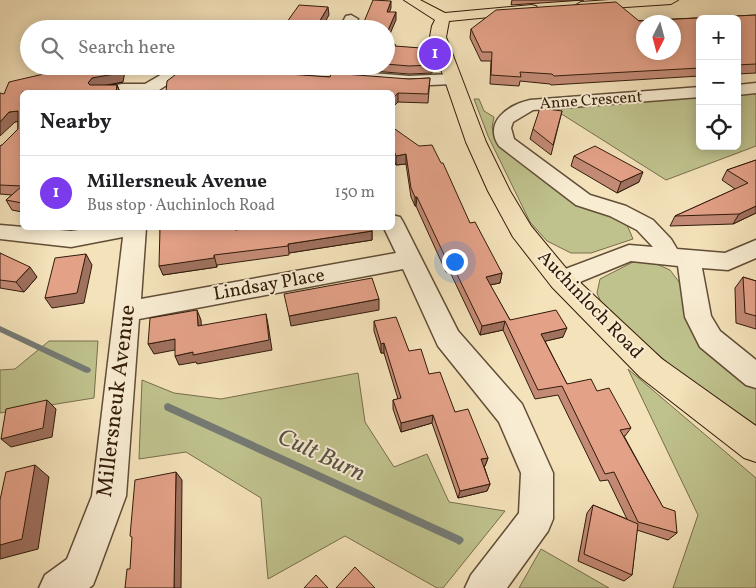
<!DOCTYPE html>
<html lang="en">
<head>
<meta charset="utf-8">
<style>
	:root { --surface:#fff; --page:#f2f2f2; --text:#202124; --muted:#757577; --line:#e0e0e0; --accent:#7c3aed }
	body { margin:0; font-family:Vollkorn,serif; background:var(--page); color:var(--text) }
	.controls { position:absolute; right:15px; top:15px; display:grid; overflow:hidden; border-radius:8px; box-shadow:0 2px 12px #0003 }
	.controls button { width:45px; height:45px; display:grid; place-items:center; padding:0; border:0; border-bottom:1px solid var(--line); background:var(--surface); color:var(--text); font:25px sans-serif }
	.compass { position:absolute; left:636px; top:15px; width:45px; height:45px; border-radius:50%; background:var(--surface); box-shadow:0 2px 12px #0003; rotate:186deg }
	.you { position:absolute; left:454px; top:261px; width:18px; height:18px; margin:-12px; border:4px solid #fff; border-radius:50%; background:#1a73e8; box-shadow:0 0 0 8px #1a73e833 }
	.badge { display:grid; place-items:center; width:32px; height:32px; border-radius:50%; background:var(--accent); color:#fff; font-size:16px; font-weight:700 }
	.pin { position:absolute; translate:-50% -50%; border:2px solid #fff; box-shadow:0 1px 5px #0006 }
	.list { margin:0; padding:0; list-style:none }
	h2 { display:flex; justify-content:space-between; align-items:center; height:65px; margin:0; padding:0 20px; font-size:21px }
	h2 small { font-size:16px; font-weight:400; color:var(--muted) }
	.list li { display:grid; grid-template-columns:32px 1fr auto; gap:15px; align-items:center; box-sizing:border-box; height:75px; padding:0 20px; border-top:1px solid var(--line) }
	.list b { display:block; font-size:19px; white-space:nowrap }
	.list p { margin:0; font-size:16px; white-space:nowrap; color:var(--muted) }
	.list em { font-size:16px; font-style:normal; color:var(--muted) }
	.icon { flex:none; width:28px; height:28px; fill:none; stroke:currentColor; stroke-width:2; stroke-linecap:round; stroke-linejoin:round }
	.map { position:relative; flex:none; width:756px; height:588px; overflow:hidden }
	.search { position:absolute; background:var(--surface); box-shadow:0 2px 12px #0003; left:20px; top:20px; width:375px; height:55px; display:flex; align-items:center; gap:12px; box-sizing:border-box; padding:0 18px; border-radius:28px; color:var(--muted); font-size:19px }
	.panel { position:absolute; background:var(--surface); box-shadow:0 2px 12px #0003; left:20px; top:90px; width:375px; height:140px; border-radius:8px }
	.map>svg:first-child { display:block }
	.green { fill:#bfc28d; stroke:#786e4c }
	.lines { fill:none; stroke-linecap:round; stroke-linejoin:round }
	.stream { fill:#757a74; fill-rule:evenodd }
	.minor-casing { stroke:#624d36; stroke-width:3 }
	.major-casing { stroke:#321b0a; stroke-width:2 }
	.minor { fill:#f8ecd2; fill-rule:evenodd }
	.major { fill:#f4e2ba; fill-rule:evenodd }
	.wall { fill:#c38a75; stroke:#321b0a }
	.shaded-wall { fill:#9f715f; stroke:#321b0a }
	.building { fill:#e3a188; stroke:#321b0a; fill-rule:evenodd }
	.labels { text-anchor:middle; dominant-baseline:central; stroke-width:4; stroke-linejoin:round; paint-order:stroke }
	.far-street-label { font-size:16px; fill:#321b0a; stroke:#f8ecd2 }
	.street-label { font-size:19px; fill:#321b0a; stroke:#f8ecd2 }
	.near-street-label { font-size:22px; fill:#321b0a; stroke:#f8ecd2 }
	.near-water-label { font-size:24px; font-style:italic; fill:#595348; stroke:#f8ecd2 }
</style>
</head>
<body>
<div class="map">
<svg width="756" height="588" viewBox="0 0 756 588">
	<rect width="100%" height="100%" fill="#f4e2ba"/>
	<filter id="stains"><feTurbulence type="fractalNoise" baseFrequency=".004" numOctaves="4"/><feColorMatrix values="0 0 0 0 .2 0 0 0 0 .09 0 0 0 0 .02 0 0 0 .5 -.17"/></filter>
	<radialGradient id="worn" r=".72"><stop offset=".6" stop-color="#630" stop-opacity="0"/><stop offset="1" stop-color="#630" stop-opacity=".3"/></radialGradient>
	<g class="green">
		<polygon points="756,93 756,146 666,180 552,108 700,97 700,146 737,146 737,94"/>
		<polygon points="474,99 479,99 484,111 494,117 492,127 495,136 625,220 633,239 591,253 571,253 547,241 530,222 488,136"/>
		<polygon points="650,261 670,270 756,384 756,425 687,379 604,309 597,293 600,279 633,262"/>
		<polygon points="49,341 98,341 94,398 0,413 0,370 15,369"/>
		<polygon points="628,369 756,478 756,588 673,588 698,515"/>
		<polygon points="358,373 365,422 394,467 427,454 449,502 505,511 443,588 437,588 345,536 268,579 261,498 186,452 139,459 142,380 174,393 221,399"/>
		<polygon points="541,549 609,588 519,588"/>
	</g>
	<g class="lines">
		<g class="stream">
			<polygon points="0,326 90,368 91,370 90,372 87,373 84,372 0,332"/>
			<polygon points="168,403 462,537 464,540 462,543 459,545 456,543 165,410 164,407 165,404"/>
		</g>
		<g class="minor-casing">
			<g id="minor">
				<polygon points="351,15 358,19 353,29 339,29 346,16"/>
				<polygon points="184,66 213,66 211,69 179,77 156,92 94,92 96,89 122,84 145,84 169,70"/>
				<polygon points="218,66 285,66 409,76 452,74 458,76 460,79 458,82 452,84 409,86 225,71 220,69"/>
				<polygon points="756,83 756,93 737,95 737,85"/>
				<path d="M700,87v10l-167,13 -20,12 -2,6 3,11 76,56 36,11 27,14 18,19 6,10 48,4 31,-13v18l-28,12 -26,-2 9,48 9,15 36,29v28l-10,-3 -46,-38 -15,-30 -7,-51 -47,-5 -61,25 -9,3 -9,-3 -3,-6 3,-6 77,-29 24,2 -16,-17 -27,-14 -34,-11 -77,-59c-16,-24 9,-41 31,-46z"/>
				<polygon points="392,215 400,217 403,222 458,331 522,404 553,473 553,519 548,531 507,588 465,588 471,575 519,513 521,473 499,422 438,346 403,269 139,319 126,496 98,572 93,585 89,588 39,588 45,575 67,559 92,496 123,237 71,247 0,239 0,225 71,231 94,228 146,228 141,299 396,253 384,228 392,228"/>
			</g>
		</g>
		<g class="major-casing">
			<g id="major">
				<polygon points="404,0 420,0 445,13 531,5 536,6 538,9 536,12 531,13 449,21 446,37 486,142 510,191 531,226 570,273 662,359 756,426 756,462 744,458 640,377 552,287 513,237 488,191 466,142 430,37 432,26 435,20"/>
				<polygon points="609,0 678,0 671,4 581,10 574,6 581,2"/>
			</g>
		</g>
		<use href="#minor" class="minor"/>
		<use href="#major" class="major"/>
	</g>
	<g class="wall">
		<polygon points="512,0 584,0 511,5"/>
		<polygon points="756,15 756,73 737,74 737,19 700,19 700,76 551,85 550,84 520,81 519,86 490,84 491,61 481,61 470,38 471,29"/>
		<polygon points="386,44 395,44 395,47 434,49 432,73 409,74 338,68 338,66 386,66"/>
		<polygon points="193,66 291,70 291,75 330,77 409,79 430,78 428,103 398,102 392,108 392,92"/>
		<polygon points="123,82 108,85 117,85 120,92 22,92 22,212 12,210 6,200 12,195 0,194 0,146 2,145 18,129 18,121 15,122 4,94"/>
		<polygon points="562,111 551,155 530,139 533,129"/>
		<polygon points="392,127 470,223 502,273 500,283 490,285 510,320 563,337 545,341 567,384 597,391 631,428 625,436 624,436 677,533 668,540 637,530 632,575 624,581 578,561 587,513 593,505 627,519 608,480 600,481 558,395 535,399 503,330 480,335 450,272 446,272 416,206 415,206 411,197 406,164 396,165 392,156"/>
		<polygon points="574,156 639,182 617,193 571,166"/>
		<polygon points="756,160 756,213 733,224 670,226 675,216 735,189 722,180 727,170"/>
		<polygon points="160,228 235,228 236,230 372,231 372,240 289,253 289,255 217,265 217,267 163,275"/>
		<polygon points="0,253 37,277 24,292 0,288"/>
		<polygon points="743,277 756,281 756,329 736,323 735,288"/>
		<polygon points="374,321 409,351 429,374 455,412 488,458 485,466 484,466 490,484 487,491 458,498 432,423 401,432 393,409 393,400 398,399 384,353 381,353 374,331"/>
	</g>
	<g class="shaded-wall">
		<polygon points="391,1 391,8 387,19 387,12"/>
		<polygon points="328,7 329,15 321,29 315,29"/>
		<polygon points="396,12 396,20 386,43 386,35"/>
		<polygon points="121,66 126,66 123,82 96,87 92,92 88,83 92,78"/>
		<polygon points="117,85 120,92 116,92"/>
		<polygon points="398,93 398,102 392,108 392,99"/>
		<polygon points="18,111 22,121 15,122 0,136 0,122 9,112"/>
		<polygon points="406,154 406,164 396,165 396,156"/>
		<polygon points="643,172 639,182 617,193 621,182"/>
		<polygon points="415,197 417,197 416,206 415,206"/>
		<polygon points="756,206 756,213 733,224 739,214"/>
		<polygon points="372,231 372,240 289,253 288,244"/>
		<polygon points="86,254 92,265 84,303 52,308 45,298"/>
		<polygon points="214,255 217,267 163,275 159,266"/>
		<polygon points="30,267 37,277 24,292 16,282"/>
		<polygon points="502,273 500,283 484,286 486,277"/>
		<polygon points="379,299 379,310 291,326 289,316"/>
		<polygon points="197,310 201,320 202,336 198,326"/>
		<polygon points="266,314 268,324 272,350 197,364 196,362 179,365 175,356 193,352"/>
		<polygon points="505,321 503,330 480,335 482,326"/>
		<polygon points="567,328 563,337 538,343 541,334"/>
		<polygon points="175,339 180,349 154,354 148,344"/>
		<polygon points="384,343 384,353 381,353 381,344"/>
		<polygon points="47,400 56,409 52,437 11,447 1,439"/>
		<polygon points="433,415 432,423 401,432 401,423"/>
		<polygon points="488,458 485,466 478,467 481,459"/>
		<polygon points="35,465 49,477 38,549 0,559 0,545"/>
		<polygon points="176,472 182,480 181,588 174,588"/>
		<polygon points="490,484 487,491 458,498 460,491"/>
	</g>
	<g class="building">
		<polygon points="373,0 391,1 387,12 396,12 386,35 386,29 361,29"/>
		<path d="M616,2l23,19 117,-6v49l-19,1v-46h-37v49l-146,8 -2,-2 -32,-2 1,5 -30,-2 1,-23h-10l-11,-23 25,-19zM644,22h30v30h-30z"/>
		<polygon points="299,5 328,7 315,29 282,29"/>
		<polygon points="386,44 395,44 395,46 434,49 432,65 409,66 386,64"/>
		<polygon points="56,66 121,66 120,73 92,78 88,83 90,85 117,85 116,92 22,92 22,203 6,200 22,186 0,185 0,146 2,145 18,129 18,111 9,112 0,122 0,93 4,94 9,82 48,73 50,67"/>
		<polygon points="193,66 246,66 291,70 288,74 330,77 331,73 409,79 430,78 428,94 398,93 392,99 392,92 166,92 167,81 183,69"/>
		<polygon points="540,108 562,111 553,145 533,129"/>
		<polygon points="392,127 419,146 432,145 441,163 443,163 470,223 475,222 502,273 486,277 510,320 556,310 567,328 541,334 567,384 591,379 597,391 609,388 631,428 620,430 663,507 675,511 677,533 638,522 614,472 605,474 562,386 538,390 505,321 482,326 451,262 448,263 417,197 415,197 411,188 406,154 396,156 392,146"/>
		<polygon points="595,146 643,172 621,182 574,156"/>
		<polygon points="756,160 756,206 739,214 675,216 748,183 727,170"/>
		<polygon points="160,228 234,228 235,230 255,228 371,228 372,231 288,244 288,246 214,255 214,258 159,266"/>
		<polygon points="0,253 30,267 16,282 0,280"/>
		<polygon points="86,254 77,293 45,298 55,258"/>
		<polygon points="743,277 756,281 756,316 745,313"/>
		<polygon points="372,278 379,299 289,316 284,294"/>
		<polygon points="197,310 198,326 266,314 269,340 193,355 193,352 175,356 175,339 148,344 150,318"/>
		<polygon points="396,317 409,351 421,349 429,374 440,372 455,412 468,409 488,458 481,459 490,484 460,491 433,415 401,423 393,400 401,398 384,343 381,344 374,321"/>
		<polygon points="47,400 43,428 1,439 6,409"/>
		<polygon points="35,465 22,539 0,545 0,500 6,472"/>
		<polygon points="176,472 174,588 125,588 127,569 130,569 132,537 130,536 135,480"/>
		<polygon points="593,505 638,524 632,575 584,554"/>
		<polygon points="355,567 375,588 336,588"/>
		<polygon points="316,575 328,588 304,588"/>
	</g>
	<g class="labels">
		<g class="far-street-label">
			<text transform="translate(591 101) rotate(-4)">Anne Crescent</text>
		</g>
		<g class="street-label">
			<text transform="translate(269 285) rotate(-10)">Lindsay Place</text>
			<text transform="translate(590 305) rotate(46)">Auchinloch Road</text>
		</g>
		<g class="near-street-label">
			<text transform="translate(117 401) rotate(-83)">Millersneuk Avenue</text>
		</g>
		<g class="near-water-label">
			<text transform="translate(321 456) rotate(25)">Cult Burn</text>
		</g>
	</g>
	<rect width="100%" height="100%" filter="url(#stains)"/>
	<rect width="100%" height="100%" fill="url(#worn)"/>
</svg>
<div class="controls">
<button>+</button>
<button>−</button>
<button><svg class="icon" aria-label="locate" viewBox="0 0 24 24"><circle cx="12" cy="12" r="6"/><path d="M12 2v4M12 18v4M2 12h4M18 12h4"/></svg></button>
</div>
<svg class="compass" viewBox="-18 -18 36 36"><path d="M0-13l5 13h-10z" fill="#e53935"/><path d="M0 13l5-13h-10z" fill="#757577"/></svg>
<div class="you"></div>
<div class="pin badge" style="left:435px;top:54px">1</div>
<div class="search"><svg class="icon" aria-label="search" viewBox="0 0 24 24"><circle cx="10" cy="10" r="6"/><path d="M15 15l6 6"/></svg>Search here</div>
<section class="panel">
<h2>Nearby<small></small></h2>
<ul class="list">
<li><span class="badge">1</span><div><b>Millersneuk Avenue</b><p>Bus stop · Auchinloch Road</p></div><em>150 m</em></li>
</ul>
</section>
</div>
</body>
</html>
